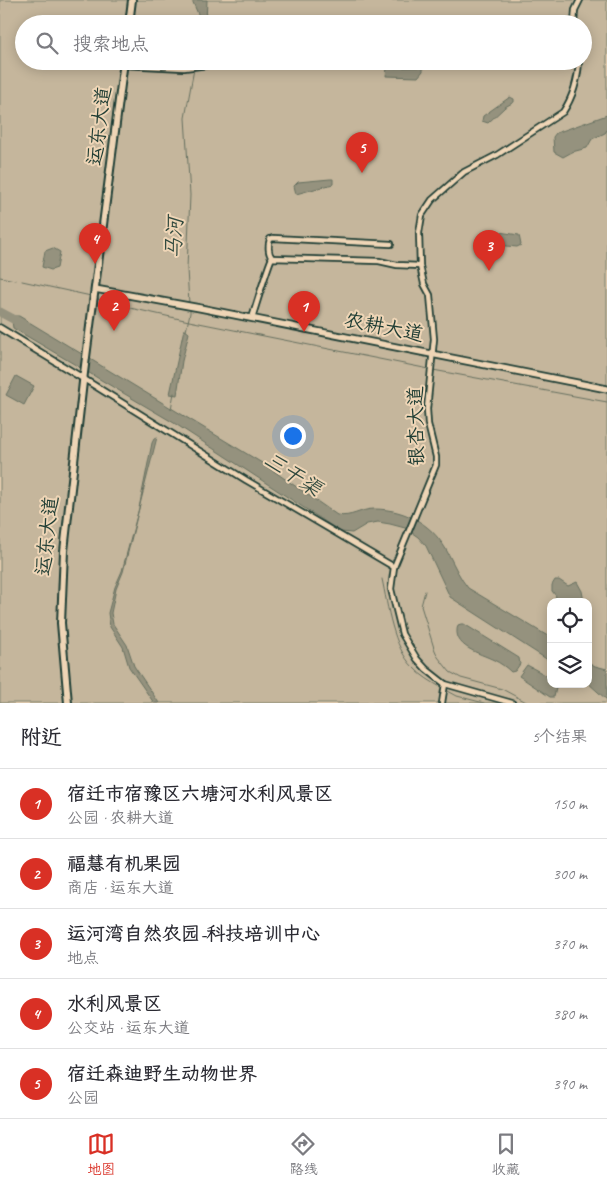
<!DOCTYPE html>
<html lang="zh">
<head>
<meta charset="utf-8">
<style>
	:root { --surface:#fff; --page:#f7f7f7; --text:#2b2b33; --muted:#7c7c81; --line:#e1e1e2; --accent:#d93025 }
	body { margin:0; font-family:Caveat,"LXGW WenKai TC",sans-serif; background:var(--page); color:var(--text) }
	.controls { position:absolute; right:15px; bottom:15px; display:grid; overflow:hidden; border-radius:10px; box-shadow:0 2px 12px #0003 }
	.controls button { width:45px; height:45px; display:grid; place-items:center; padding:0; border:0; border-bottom:1px solid var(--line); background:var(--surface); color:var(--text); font:25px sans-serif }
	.you { position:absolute; left:292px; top:435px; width:18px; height:18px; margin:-12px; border:4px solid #fff; border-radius:50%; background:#1a73e8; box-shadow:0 0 0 8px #1a73e833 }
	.badge { display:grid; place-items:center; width:32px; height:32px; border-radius:50%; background:var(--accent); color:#fff; font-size:16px; font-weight:700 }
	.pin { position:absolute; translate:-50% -41px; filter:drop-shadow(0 1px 2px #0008) }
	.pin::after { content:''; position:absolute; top:26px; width:18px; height:15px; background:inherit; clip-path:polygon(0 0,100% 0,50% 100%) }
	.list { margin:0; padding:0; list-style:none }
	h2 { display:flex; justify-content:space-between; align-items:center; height:65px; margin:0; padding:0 20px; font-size:21px }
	h2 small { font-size:16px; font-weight:400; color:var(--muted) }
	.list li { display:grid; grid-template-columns:32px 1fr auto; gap:15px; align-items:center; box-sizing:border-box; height:70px; padding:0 20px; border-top:1px solid var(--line) }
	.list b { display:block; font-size:19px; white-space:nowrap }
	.list p { margin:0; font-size:16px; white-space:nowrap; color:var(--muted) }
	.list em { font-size:16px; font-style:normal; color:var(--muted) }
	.icon { flex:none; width:28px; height:28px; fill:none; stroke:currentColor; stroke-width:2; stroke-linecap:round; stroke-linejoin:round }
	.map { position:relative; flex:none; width:607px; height:703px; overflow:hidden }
	.search { position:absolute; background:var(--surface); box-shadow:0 2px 12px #0003; left:15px; right:15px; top:15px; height:55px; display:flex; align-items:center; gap:12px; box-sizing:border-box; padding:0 18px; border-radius:28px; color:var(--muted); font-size:19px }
	.sheet { height:415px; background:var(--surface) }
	nav { display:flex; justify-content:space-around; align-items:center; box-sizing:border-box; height:70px; border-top:1px solid var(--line); background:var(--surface); font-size:14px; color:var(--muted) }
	nav a { display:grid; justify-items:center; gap:2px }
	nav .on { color:var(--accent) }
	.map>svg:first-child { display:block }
	.green { fill:#c5b69c; stroke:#727a68; fill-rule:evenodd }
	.water { fill:#95927e; stroke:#667060 }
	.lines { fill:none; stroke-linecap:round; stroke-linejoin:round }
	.stream { stroke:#667060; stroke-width:1 }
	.river { stroke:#95927e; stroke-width:9 }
	.minor-casing { stroke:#1f3d34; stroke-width:8 }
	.tertiary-casing { stroke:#1f3d34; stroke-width:9 }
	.secondary-casing { stroke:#1f3d34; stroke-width:10 }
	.minor { stroke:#eed5b6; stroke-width:4.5 }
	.tertiary { stroke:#eed5b6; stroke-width:5.5 }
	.secondary { stroke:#eed5b6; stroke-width:6 }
	.labels { text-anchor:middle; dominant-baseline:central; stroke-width:4; stroke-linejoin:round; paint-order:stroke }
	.street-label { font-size:20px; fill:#1f3d34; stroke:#eed5b6 }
	.water-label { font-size:21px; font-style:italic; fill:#314a3f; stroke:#eed5b6 }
</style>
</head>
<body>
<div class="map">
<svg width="607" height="703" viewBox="0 0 607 703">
	<rect width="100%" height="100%" fill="#e6cfb1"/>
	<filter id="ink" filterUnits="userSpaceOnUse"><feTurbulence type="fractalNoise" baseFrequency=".02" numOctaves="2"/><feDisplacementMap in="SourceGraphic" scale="10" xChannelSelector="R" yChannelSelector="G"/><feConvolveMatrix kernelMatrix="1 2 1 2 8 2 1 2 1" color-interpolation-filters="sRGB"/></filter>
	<g filter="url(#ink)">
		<path class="green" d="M0,0h607v703h-607zM24,24h559v37h-559zM551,602h37v82h-37z"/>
		<g class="water">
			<polygon points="192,0 207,0 206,24 200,24 201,21"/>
			<polygon points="420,67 423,68 423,71 418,77 386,76 387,68"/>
			<polygon points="510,97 514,99 514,102 505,107 488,123 482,121 483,116"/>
			<polygon points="607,115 607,130 605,133 592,139 587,148 572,152 563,157 554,152 553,137 556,133"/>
			<polygon points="330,179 333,179 333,184 296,194 294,186 298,182"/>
			<polygon points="499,232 519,235 521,245 517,247 485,244 487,241 493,239 497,233"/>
			<polygon points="53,248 60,252 57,268 51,270 42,267 45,251"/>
			<path d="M9,314l5,2h5l243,147 75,52c15,3 23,-6 37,-6 33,0 61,17 75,46 6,12 11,23 19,33l83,50v24l-101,-65 -24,-51 -8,-9 -13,-9 -15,-4 -12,-2 -11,2 -15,9 -11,-1 -167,-109 -161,-95 -1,-7 -5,-4z"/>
			<polygon points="184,329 189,333 182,361 177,395 170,394"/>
			<polygon points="16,376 34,386 24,405 6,395"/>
			<polygon points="157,437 123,572 116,589 111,613 113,624 127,645 134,666 159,703 154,703 129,667 123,647 110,627 108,613 115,587 122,571 139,508 152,443 154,439"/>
			<polygon points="555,580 559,580 568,586 577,582 582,591 584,602 553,602 556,596 552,591 552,585"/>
			<path d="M461,624h3l55,34 1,6 -5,7 -4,1c-5,-5 -11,-9 -17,-12 -14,-7 -43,-13 -36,-35z"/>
			<polygon points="588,662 595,666 607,669 607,700 588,683"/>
			<polygon points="527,665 551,678 551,684 557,684 554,697 550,697 519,676"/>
		</g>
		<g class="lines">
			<g class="stream">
				<polyline points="0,277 15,280"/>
				<polyline points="22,281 91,296"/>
				<polyline points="97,298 103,302 189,321 429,369"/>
				<polyline points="189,304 187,269 190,195 185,118 194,69"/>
				<polyline points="186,331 190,313 190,308"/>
				<polyline points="433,370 607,402"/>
				<polyline points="171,409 174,393"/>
				<path d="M382,579c6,28 11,68 31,88 8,9 19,15 29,21"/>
				<polyline points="425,591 421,606 434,648 438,657 450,672 461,678 502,689 528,703"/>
				<polyline points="448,691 457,696 484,703"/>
			</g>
			<polyline class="river" points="0,312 17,321"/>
			<g class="minor-casing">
				<g id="minor">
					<polyline points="574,24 575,10 580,0"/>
					<polyline points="124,65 184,68 239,61"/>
					<path d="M272,258c-4,-5 -4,-13 -2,-19l3,-1 118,6"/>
					<path d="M252,318c3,-9 17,-56 20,-60l107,3 18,4 23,1"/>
					<polyline points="84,379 246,480 394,567"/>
					<polyline points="442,703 445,684"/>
					<path d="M512,703l-67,-19 -19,-15 -9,-10 -15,-25 -11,-45 3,-22 42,-102v-8l-8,-33 -1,-15 7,-70 -4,-44 -6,-11 -4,-18 -1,-33 3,-18 10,-15 32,-28 33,-17 66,-43c10,-15 15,-32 16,-51"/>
				</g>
			</g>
			<g class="tertiary-casing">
				<g id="tertiary">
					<polyline points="95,289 200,308 607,389"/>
					<polyline points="0,328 84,379"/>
				</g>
			</g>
			<g class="secondary-casing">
				<g id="secondary">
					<polyline points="129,24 132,0"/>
					<polyline points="68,703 61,623 64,551 84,373 124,61"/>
				</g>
			</g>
			<use href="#minor" class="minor"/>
			<use href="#tertiary" class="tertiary"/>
			<use href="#secondary" class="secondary"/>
		</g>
	</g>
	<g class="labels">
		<g class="street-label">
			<text transform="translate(99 126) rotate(-83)">运东大道</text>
			<text transform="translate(384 327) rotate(11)">农耕大道</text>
			<text transform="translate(416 426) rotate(-91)">银杏大道</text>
			<text transform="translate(47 536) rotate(-84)">运东大道</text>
		</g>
		<g class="water-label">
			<text transform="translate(174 238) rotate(-87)">马河</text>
			<text transform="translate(293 474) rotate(33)">三干渠</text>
		</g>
	</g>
</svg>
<div class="controls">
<button><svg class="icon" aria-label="locate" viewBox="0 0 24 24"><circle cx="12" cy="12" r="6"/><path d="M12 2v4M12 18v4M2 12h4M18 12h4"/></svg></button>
<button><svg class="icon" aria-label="layers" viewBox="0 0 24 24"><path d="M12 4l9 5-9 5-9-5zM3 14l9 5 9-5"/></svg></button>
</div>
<div class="you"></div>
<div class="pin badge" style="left:304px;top:332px">1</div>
<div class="pin badge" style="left:114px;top:331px">2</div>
<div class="pin badge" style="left:489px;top:271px">3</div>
<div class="pin badge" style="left:95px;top:264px">4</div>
<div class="pin badge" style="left:362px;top:173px">5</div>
<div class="search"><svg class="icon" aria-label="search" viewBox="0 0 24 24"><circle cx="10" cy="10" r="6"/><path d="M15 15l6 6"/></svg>搜索地点</div>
</div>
<section class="sheet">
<h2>附近<small>5个结果</small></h2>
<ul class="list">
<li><span class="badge">1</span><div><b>宿迁市宿豫区六塘河水利风景区</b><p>公园 · 农耕大道</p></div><em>150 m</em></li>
<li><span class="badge">2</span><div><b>福慧有机果园</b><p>商店 · 运东大道</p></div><em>300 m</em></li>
<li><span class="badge">3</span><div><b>运河湾自然农园-科技培训中心</b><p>地点</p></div><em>370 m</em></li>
<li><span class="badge">4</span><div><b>水利风景区</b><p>公交站 · 运东大道</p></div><em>380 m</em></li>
<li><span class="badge">5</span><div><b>宿迁森迪野生动物世界</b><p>公园</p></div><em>390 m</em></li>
</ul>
</section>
<nav>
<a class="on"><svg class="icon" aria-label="map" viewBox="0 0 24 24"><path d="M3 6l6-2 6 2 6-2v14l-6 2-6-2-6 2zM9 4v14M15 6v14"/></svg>地图</a>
<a><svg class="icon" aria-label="directions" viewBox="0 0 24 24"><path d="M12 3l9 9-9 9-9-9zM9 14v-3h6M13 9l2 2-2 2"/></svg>路线</a>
<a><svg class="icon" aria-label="saved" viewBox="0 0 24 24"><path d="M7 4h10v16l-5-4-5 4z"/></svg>收藏</a>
</nav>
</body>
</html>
